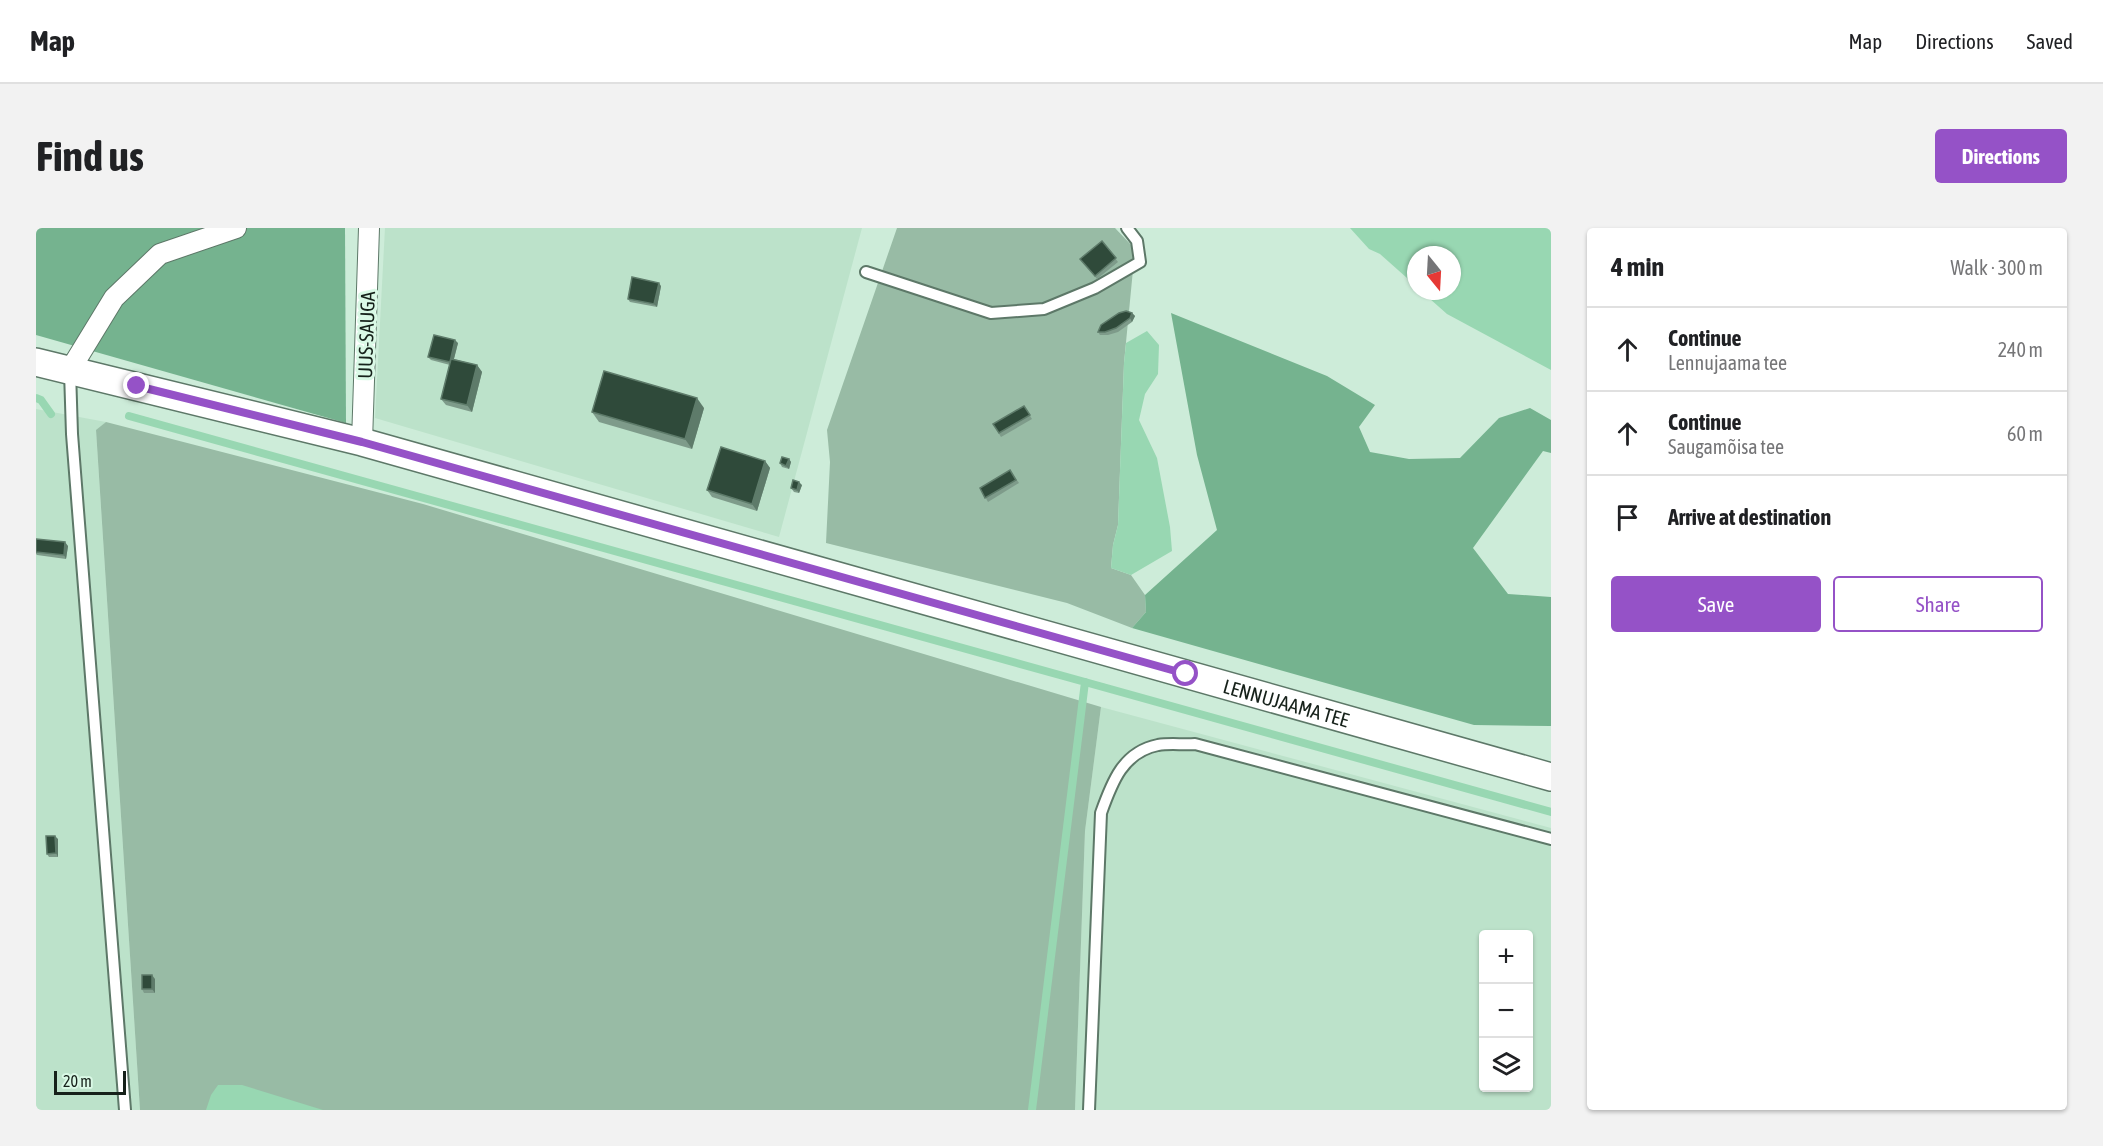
<!DOCTYPE html>
<html lang="en">
<head>
<meta charset="utf-8">
<style>
	:root { --surface:#fff; --page:#f2f2f2; --text:#202124; --muted:#757577; --line:#e0e0e0; --accent:#9552c7 }
	body { margin:0; font-family:"Asap Condensed",sans-serif; background:var(--page); color:var(--text) }
	.controls { position:absolute; right:18px; bottom:18px; display:grid; overflow:hidden; border-radius:6px; box-shadow:0 2px 4px #0004 }
	.controls button { width:54px; height:54px; display:grid; place-items:center; padding:0; border:0; border-bottom:2px solid var(--line); background:var(--surface); color:var(--text); font:30px sans-serif }
	.compass { position:absolute; left:1371px; top:18px; width:54px; height:54px; border-radius:50%; background:var(--surface); box-shadow:0 2px 4px #0004; rotate:162deg }
	.scale { position:absolute; left:18px; bottom:15px; width:72px; box-sizing:border-box; padding-left:6px; border:3px solid #16211a; border-top:0; font-size:16px; line-height:21px; white-space:nowrap; color:#16211a; -webkit-text-stroke:4px #daf9e6; paint-order:stroke }
	.stop { position:absolute; width:18px; height:18px; margin:-14px; border:4px solid #9552c7; border-radius:50%; background:#fff }
	.stop.end { background:#9552c7; border-color:#fff; box-shadow:0 2px 6px #0008 }
	.list { margin:0; padding:0; list-style:none }
	h2 { display:flex; justify-content:space-between; align-items:center; height:78px; margin:0; padding:0 24px; font-size:26px }
	h2 small { font-size:20px; font-weight:400; color:var(--muted) }
	.list li { display:grid; grid-template-columns:39px 1fr auto; gap:18px; align-items:center; box-sizing:border-box; height:84px; padding:0 24px; border-top:2px solid var(--line) }
	.list b { display:block; font-size:22px; white-space:nowrap }
	.list p { margin:0; font-size:20px; white-space:nowrap; color:var(--muted) }
	.list em { font-size:20px; font-style:normal; color:var(--muted) }
	.actions { display:flex; gap:12px; padding:18px 24px }
	.actions a { flex:1; padding:14px 0; border:2px solid var(--accent); border-radius:6px; text-align:center; font-size:21px; color:var(--accent) }
	.actions .main { background:var(--accent); color:#fff }
	.icon { flex:none; width:33px; height:33px; fill:none; stroke:currentColor; stroke-width:2; stroke-linecap:round; stroke-linejoin:round }
	.map { position:relative; flex:none; width:1515px; height:882px; overflow:hidden; border-radius:6px }
	header { display:flex; align-items:center; gap:36px; box-sizing:border-box; height:84px; padding:0 30px; background:var(--surface); border-bottom:2px solid var(--line) }
	header strong { font-size:28px }
	nav { display:flex; gap:33px; margin-inline-start:auto; font-size:21px }
	.intro { display:flex; align-items:center; justify-content:space-between; box-sizing:border-box; height:144px; padding:0 36px }
	h1 { margin:0; font-size:42px }
	.button { padding:15px 27px; border-radius:6px; background:var(--accent); color:#fff; font-size:21px; font-weight:700 }
	main { display:flex; gap:36px; padding:0 36px }
	aside { flex:1; background:var(--surface); border-radius:6px; box-shadow:0 2px 4px #0004 }
	.map>svg:first-child { display:block }
	.built { fill:#bce2ca; fill-rule:evenodd }
	.green { fill:#98bba5 }
	.forest { fill:#75b38f }
	.water { fill:#98d7b2 }
	.lines { fill:none; stroke-linecap:round; stroke-linejoin:round }
	.stream { stroke:#98d7b2; stroke-width:8 }
	.lane-casing { stroke:#5d7868; stroke-width:14 }
	.street-casing { stroke:#5d7868; stroke-width:22 }
	.secondary-casing { stroke:#5d7868; stroke-width:30 }
	.lane { stroke:#fff; stroke-width:10 }
	.street { stroke:#fff; stroke-width:20 }
	.secondary { stroke:#fff; stroke-width:27 }
	.wall { fill:#7e9b8a }
	.shaded-wall { fill:#5e7b6a }
	.building { fill:#2f4a3a; stroke:#5e7b6a; stroke-width:1.5 }
	.route { stroke:#9552c7; stroke-width:8 }
	.labels { text-anchor:middle; dominant-baseline:central; stroke-width:6; stroke-linejoin:round; paint-order:stroke }
	.street-label { font-size:20px; fill:#16211a; stroke:#daf9e6 }
</style>
</head>
<body>
<header>
<strong>Map</strong>
<nav><a>Map</a><a>Directions</a><a>Saved</a></nav>
</header>
<div class="intro"><h1>Find us</h1><a class="button">Directions</a></div>
<main>
<div class="map">
<svg width="1515" height="882" viewBox="0 0 1515 882">
	<rect width="100%" height="100%" fill="#cdecd9"/>
	<g class="built">
		<polygon points="349,0 826,0 743,309 339,190"/>
		<polygon points="0,181 70,194 60,203 104,882 0,882"/>
		<path d="M1065,479l450,121v282h-476l10,-279zM1448,706h44v154h-44z"/>
	</g>
	<g class="green">
		<polygon points="861,0 1079,0 1099,21 1088,135 1082,297 1077,317 1075,340 1095,347 1109,367 1110,384 1096,400 1031,375 790,315 794,234 791,202"/>
		<polygon points="70,194 387,276 1065,479 1049,603 1039,882 104,882 60,202"/>
	</g>
	<g class="forest">
		<polygon points="0,0 309,0 310,195 0,107"/>
		<polygon points="1135,85 1291,148 1339,177 1323,199 1334,224 1373,231 1424,230 1463,190 1494,180 1515,192 1515,225 1507,223 1437,320 1472,366 1515,369 1515,498 1438,497 1096,400 1110,384 1109,367 1181,302 1161,227"/>
	</g>
	<g class="water">
		<polygon points="1314,0 1515,0 1515,142 1411,86 1385,63 1416,63 1416,27 1380,27 1380,58 1344,26 1333,21"/>
		<polygon points="1111,103 1123,117 1122,146 1109,166 1103,192 1121,230 1134,299 1136,323 1095,347 1075,340 1077,317 1082,297 1088,135 1090,115"/>
		<polygon points="182,857 206,857 287,882 170,882 175,867"/>
	</g>
	<g class="lines">
		<g class="stream">
			<polyline points="0,170 5,172 15,186"/>
			<polyline points="93,188 1049,454 996,882"/>
			<polyline points="1049,454 1515,584"/>
		</g>
		<g class="lane-casing">
			<g id="lane">
				<polyline points="830,44 955,85 1008,81 1059,60 1104,34 1101,13 1091,0"/>
				<polyline points="34,143 36,206 89,882"/>
				<path d="M1053,882l12,-297c11,-31 22,-61 57,-68 12,-2 25,0 37,-1l356,95"/>
			</g>
		</g>
		<g class="street-casing">
			<g id="street">
				<polyline points="34,142 78,70 124,26 200,0"/>
				<polyline points="326,214 333,0"/>
			</g>
		</g>
		<g class="secondary-casing">
			<g id="secondary">
				<path id="s1" d="M0,134l326,80 1189,335"/>
			</g>
		</g>
		<use href="#lane" class="lane"/>
		<use href="#street" class="street"/>
		<use href="#secondary" class="secondary"/>
	</g>
	<g class="wall">
		<polygon points="1066,13 1082,34 1061,51 1047,34"/>
		<polygon points="625,58 621,79 594,74 592,71"/>
		<polygon points="1096,85 1099,88 1096,94 1082,104 1072,107 1064,107 1062,104"/>
		<polygon points="422,115 418,131 441,137 446,144 436,184 410,177 405,171 414,137 395,132 392,129"/>
		<polygon points="988,178 996,191 965,209 957,196"/>
		<polygon points="668,180 656,221 563,194 556,184"/>
		<polygon points="753,231 755,234 753,241 746,239 744,235"/>
		<polygon points="729,233 734,240 721,283 676,269 671,262"/>
		<polygon points="974,242 983,255 952,274 944,260"/>
		<polygon points="766,257 763,265 758,264 755,260"/>
		<polygon points="0,311 32,318 30,331 1,327 0,326"/>
		<polygon points="22,611 22,629 13,629 11,626"/>
		<polygon points="119,751 119,765 108,765 106,761"/>
	</g>
	<g class="shaded-wall">
		<polygon points="623,55 625,58 621,79 618,76"/>
		<polygon points="1096,85 1099,88 1096,94 1094,90"/>
		<polygon points="419,112 422,115 416,138 414,134"/>
		<polygon points="441,137 446,144 436,184 431,177"/>
		<polygon points="661,170 668,180 656,221 649,211"/>
		<polygon points="753,231 755,234 753,241 750,238"/>
		<polygon points="729,233 734,240 721,283 716,276"/>
		<polygon points="763,254 766,257 763,265 761,262"/>
		<polygon points="29,314 32,318 30,331 28,327"/>
		<polygon points="19,608 22,611 22,629 20,625"/>
		<polygon points="116,747 119,751 119,765 116,761"/>
	</g>
	<g class="building">
		<polygon points="1066,13 1080,30 1059,48 1044,31"/>
		<polygon points="596,49 623,55 618,76 592,71"/>
		<polygon points="1090,83 1096,85 1094,90 1080,100 1069,104 1062,104 1065,97 1083,85"/>
		<polygon points="398,107 419,112 414,134 392,129"/>
		<polygon points="415,131 441,137 431,177 405,171"/>
		<polygon points="568,143 661,170 649,211 556,184"/>
		<polygon points="988,178 994,187 963,205 957,196"/>
		<polygon points="685,219 729,233 716,276 671,262"/>
		<polygon points="746,229 753,231 750,238 744,235"/>
		<polygon points="974,242 980,252 949,270 944,260"/>
		<polygon points="757,252 763,254 761,262 755,260"/>
		<polygon points="0,311 29,314 28,327 0,324"/>
		<polygon points="10,608 19,608 20,625 11,626"/>
		<rect x="106" y="747" width="10" height="14"/>
	</g>
	<g class="lines">
		<polyline class="route" points="101,158 326,214 1150,446"/>
	</g>
	<g class="labels">
		<g class="street-label">
			<text transform="translate(330 107) rotate(-88)">UUS-SAUGA</text>
			<text stroke="none"><textPath href="#s1" startOffset="1296">LENNUJAAMA TEE</textPath></text>
		</g>
	</g>
</svg>
<div class="controls">
<button>+</button>
<button>−</button>
<button><svg class="icon" aria-label="layers" viewBox="0 0 24 24"><path d="M12 4l9 5-9 5-9-5zM3 14l9 5 9-5"/></svg></button>
</div>
<svg class="compass" viewBox="-18 -18 36 36"><path d="M0-13l5 13h-10z" fill="#e53935"/><path d="M0 13l5-13h-10z" fill="#757577"/></svg>
<div class="scale">20 m</div>
<div class="stop" style="left:1150px;top:446px"></div>
<div class="stop end" style="left:101px;top:158px"></div>
</div>
<aside>
<h2>4 min<small>Walk · 300 m</small></h2>
<ul class="list">
<li><svg class="icon" aria-label="ahead" viewBox="0 0 24 24"><path d="M12 20V5M6 11l6-6 6 6"/></svg><div><b>Continue</b><p>Lennujaama tee</p></div><em>240 m</em></li>
<li><svg class="icon" aria-label="ahead" viewBox="0 0 24 24"><path d="M12 20V5M6 11l6-6 6 6"/></svg><div><b>Continue</b><p>Saugamõisa tee</p></div><em>60 m</em></li>
<li><svg class="icon" aria-label="arrive" viewBox="0 0 24 24"><path d="M6 21V4h12l-3 4 3 4H6"/></svg><div><b>Arrive at destination</b></div></li>
</ul>
<div class="actions"><a class="main">Save</a><a>Share</a></div>
</aside>
</main>
</body>
</html>
